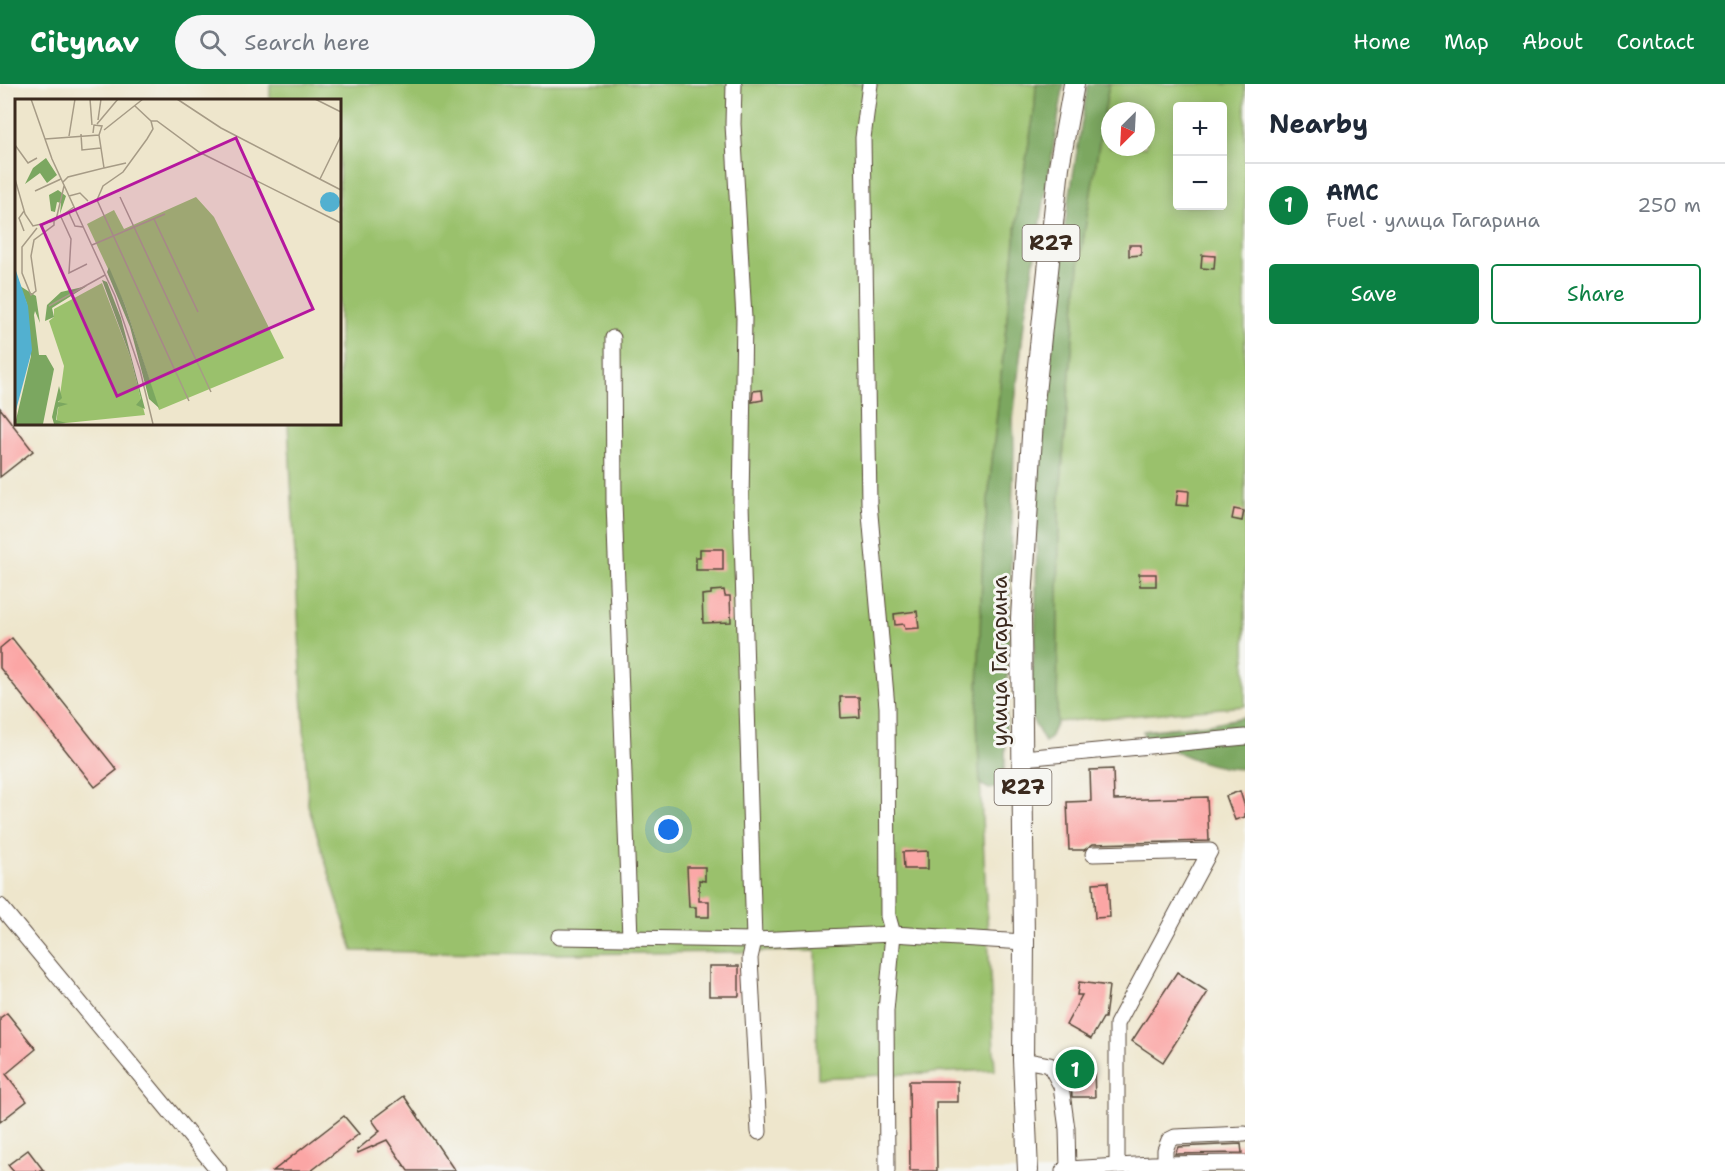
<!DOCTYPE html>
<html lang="en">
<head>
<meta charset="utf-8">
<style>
	:root { --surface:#fff; --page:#f6f6f7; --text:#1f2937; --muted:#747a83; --line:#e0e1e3; --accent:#0b8043 }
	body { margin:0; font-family:"Shantell Sans",sans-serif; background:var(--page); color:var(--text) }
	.controls { position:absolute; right:18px; top:18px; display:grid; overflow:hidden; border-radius:6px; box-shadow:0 3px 15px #0003 }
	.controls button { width:54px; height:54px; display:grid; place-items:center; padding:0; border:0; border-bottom:2px solid var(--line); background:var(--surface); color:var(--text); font:30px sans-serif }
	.compass { position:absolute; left:1101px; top:18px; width:54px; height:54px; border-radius:50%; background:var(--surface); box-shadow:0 3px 15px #0003; rotate:204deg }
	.you { position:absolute; left:669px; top:746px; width:21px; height:21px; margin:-15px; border:4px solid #fff; border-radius:50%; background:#1a73e8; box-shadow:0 0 0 9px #1a73e833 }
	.badge { display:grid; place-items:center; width:39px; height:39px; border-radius:50%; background:var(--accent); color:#fff; font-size:20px; font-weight:700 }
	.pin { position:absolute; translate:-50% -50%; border:3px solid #fff; box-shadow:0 2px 6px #0006 }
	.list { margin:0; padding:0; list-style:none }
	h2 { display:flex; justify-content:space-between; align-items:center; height:78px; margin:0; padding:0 24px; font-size:26px }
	h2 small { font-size:20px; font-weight:400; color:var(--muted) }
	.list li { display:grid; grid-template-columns:39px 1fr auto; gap:18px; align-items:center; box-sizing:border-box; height:84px; padding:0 24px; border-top:2px solid var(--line) }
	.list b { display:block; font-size:22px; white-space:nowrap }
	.list p { margin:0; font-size:20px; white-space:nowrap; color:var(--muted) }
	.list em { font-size:20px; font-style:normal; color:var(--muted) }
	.actions { display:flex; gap:12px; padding:18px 24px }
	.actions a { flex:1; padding:14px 0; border:2px solid var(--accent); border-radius:6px; text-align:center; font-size:21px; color:var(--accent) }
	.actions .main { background:var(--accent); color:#fff }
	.icon { flex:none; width:33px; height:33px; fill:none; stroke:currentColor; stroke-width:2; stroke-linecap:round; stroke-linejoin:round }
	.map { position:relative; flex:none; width:1245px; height:1087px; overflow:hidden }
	header { display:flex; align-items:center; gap:36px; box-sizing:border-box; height:84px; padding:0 30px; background:var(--accent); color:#fff }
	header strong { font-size:28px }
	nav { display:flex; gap:33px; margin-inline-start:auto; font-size:21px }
	.search { width:420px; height:54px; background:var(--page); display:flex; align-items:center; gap:15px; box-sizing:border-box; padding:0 21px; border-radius:33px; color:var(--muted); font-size:22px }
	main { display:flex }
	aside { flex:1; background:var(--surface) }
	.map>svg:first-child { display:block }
	.green { fill:#9ac16c; stroke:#6a7645; stroke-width:1.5; fill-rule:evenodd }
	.forest { fill:#7ba760; stroke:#5b683f; stroke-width:1.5 }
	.building { fill:#fba6a5 }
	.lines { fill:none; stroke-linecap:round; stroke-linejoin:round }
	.minor-casing { stroke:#564638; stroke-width:17 }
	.major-casing { stroke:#564638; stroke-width:22 }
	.minor { stroke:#fff; stroke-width:15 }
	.major { stroke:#fff; stroke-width:20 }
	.labels { text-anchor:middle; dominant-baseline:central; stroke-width:6; stroke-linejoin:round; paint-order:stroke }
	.shield { fill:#f6f6f2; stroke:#73675e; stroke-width:1.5 }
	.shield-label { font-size:21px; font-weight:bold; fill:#3b2a1e }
	.street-label { font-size:22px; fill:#3b2a1e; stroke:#f6f6f2 }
	.inset-road { fill:none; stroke:#a69b86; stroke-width:1.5 }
	.view { fill:#b5179e; fill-opacity:0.15; stroke:#b5179e; stroke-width:3 }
	.inset-edge { fill:none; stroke:#3b2a1e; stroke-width:3 }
</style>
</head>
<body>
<header>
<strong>Citynav</strong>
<div class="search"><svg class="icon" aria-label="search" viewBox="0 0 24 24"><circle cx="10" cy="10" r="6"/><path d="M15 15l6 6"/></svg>Search here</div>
<nav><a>Home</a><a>Map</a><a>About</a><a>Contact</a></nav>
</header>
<main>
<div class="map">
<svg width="1245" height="1087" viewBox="0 0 1245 1087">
	<rect width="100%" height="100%" fill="#f6f6f2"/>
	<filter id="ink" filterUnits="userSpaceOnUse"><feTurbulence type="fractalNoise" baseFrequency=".0167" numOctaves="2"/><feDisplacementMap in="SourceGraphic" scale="12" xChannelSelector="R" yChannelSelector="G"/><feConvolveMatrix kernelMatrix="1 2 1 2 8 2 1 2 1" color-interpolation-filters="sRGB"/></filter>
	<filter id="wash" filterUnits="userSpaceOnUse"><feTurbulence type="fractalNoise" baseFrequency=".008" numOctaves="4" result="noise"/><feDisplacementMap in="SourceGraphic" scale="24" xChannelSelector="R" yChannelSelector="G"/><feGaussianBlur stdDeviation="1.35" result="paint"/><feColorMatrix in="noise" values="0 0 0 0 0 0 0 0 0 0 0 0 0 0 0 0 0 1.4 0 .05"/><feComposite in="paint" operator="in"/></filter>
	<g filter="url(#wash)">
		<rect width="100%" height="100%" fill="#eee6cc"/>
		<g class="green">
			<polygon points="270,0 1036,0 1035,23 1019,118 983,465 977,637 995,986 818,994 815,867 555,870 353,867 308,721 288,339 339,339 339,16 270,16"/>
			<path d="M1109,0h136v622l-188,16 2,-215 20,-242zM1178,22h44v100h-44zM1110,27h36v36h-36z"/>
		</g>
		<g class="forest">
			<polygon points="1036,0 1064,0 1025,231 1013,336 1014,364 1005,679 1001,703 989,705 980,700 977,637 983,465 1019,118 1035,23"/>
			<polygon points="1088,0 1109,0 1079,181 1059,423 1057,638 1050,654 1045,658 1028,628 1035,559 1038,407 1062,159"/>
			<path d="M1245,633v52c-38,0 -68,-17 -101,-32l-1,-6 66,-7z"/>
		</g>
		<g id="blocks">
			<g class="building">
				<polygon points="1129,161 1141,161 1141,171 1129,172"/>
				<polygon points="1202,171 1215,172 1214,185 1201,184"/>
				<polygon points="762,306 763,316 752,318 753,307"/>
				<polygon points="0,324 33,367 0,393"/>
				<polygon points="1178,406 1189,407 1188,422 1176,421"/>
				<polygon points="1234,425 1244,427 1242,437 1232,435"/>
				<polygon points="700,465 723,465 723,486 696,486 696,473 700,473"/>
				<polygon points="1139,490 1156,490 1156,502 1140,502"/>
				<polygon points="724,506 725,512 730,512 731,538 703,539 702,511 711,510 711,507"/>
				<polygon points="917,527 919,544 905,545 904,540 895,541 894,530"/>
				<polygon points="12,554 117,686 95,703 0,584 0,564"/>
				<polygon points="840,613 859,613 860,633 841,634"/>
				<polygon points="1113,685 1114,716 1207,713 1209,757 1093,760 1084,766 1069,766 1067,718 1091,717 1090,686"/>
				<polygon points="1240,707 1245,723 1245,733 1235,736 1226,712"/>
				<polygon points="928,767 928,785 904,785 903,768"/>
				<polygon points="687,783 705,783 705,797 699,796 699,817 709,817 709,833 696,833 696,823 689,823"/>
				<polygon points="1108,798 1110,833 1095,834 1093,799"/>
				<rect x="709" y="882" width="30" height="30"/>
				<polygon points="1177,888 1208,908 1163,978 1132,957"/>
				<polygon points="1079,898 1109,902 1105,934 1103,934 1091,955 1066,941 1082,911 1077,911"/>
				<polygon points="7,929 36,965 6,990 27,1017 0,1038 0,934"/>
				<polygon points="1069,975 1085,975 1086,987 1094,987 1095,1013 1072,1013 1071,1000 1065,989 1069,989"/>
				<polygon points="909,997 958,997 958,1018 936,1018 937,1087 910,1087"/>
				<polygon points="404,1012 455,1087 408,1087 387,1056 358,1069 357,1066 380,1047 372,1036"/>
				<polygon points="344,1032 359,1050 311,1087 273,1087"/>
				<polygon points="1241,1060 1242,1069 1175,1070 1178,1063"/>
				<polygon points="28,1066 44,1087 13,1087 8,1081"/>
			</g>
		</g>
	</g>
	<g filter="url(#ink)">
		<use href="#blocks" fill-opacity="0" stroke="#564638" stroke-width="1.5"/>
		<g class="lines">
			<g class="minor-casing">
				<g id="minor">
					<polyline points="734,0 733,40 744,234 741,419 754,856 750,874 759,1048"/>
					<polyline points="870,0 863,54 869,419 887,623 888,832 893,850 886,927 887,1087"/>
					<polyline points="613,254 614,418 630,854"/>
					<polyline points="1023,674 1245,653"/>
					<polyline points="1093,770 1210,767 1117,940 1117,1082"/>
					<polyline points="0,822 219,1087"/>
					<polyline points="559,853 754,856 893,850 1024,858"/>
					<polyline points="1023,976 1050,981 1061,1002 1067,1045 1068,1085"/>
					<polyline points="1165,1080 1165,1066 1169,1056 1175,1053 1245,1050"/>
					<polyline points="1063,1087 1068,1085 1152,1080 1245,1079"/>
				</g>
			</g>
			<g class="major-casing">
				<polyline id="major" points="1028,1087 1023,976 1024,858 1021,534 1034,319 1059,83 1074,0"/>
			</g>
			<use href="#minor" class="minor"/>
			<use href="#major" class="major"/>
		</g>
	</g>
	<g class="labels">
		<g class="shield">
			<rect x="1022.5" y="141" width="57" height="36" rx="4.5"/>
			<rect x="994.5" y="685" width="57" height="36" rx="4.5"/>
		</g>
		<g class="shield-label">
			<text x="1051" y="159">R27</text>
			<text x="1023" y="703">R27</text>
		</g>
		<g class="street-label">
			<text transform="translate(999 577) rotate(-90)">улица Гагарина</text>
		</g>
	</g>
	<g transform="translate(15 15)">
		<rect width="326" height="326" fill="#eee6cc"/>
		<path d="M181,98l18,20 70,141 -125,52 -34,-105 -38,-81 27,-14 10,19zM87,184l28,73 15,59 -89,9 8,-58 -15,-45 5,-4v-8z" fill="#9ac16c"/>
		<path d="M31,59l11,17 -10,8 -7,-10 -15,11 8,-16zM43,91l8,6 -6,18 1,-11 -4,-1 -2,10 -4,-1 -2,-16zM94,168l16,38 34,103 -10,-9 -19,-72 -23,-55zM87,181l5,2 14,36 24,91 -9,-4 5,-6 -11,-43zM5,187l16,10 4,27 -5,-12 -1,4 5,40h7l8,14 -11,55h-28l16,-68 -4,-52zM72,187l-35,22 2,9 -9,4 2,-16 14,-13zM44,287l3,12 -4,4 10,2 -10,3 -2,13 10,3 -12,1 -2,-7z" fill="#7ba760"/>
		<path d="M305 103a10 10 0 1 1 20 0a10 10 0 1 1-20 0ZM0,169l13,38 4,44 -17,64z" fill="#52b0d0"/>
		<path class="inset-road" d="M16,0l21,60 63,137 25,74 13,54M75,0l2,26M162,0l44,29 120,62M300,0l26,13M120,7l16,15h6l42,31 142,71M83,21l3,-21M136,22l2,8 -6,10 -24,33 -20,14 -6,14 92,201M82,25l21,-25M89,31l39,-31M66,35l1,16 19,-2M54,37l6,-37M30,40l54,-4 3,-9 -8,-1 -1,8M0,46l13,18 9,-5M89,69l22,-5M0,80l10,35 8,12 21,-5 20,-14M305,80l21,-43M48,83l5,-5 36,-9 -5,-33M20,92l26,-12M54,97l11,-3 8,8M105,98l91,195M9,112l-5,7 5,13M54,114l6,13 8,1M46,118l10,22 -2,34 18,-9M139,120l44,93M41,121l8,-34M22,129l-15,19v26l9,22 5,-4 -5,-35 3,-16 20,-15v-4M77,146l73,-31M34,207l56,-31"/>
		<path class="view" d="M221,39l77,171 -196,87 -76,-171z"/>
		<rect width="326" height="326" class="inset-edge"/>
	</g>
</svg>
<div class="controls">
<button>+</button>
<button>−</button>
</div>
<svg class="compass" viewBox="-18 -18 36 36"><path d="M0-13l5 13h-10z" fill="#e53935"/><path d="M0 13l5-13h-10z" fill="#747a83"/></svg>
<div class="you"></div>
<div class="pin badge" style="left:1075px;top:985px">1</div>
</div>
<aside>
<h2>Nearby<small></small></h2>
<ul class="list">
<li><span class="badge">1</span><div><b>AMC</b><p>Fuel · улица Гагарина</p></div><em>250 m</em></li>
</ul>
<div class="actions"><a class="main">Save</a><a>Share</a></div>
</aside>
</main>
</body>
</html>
